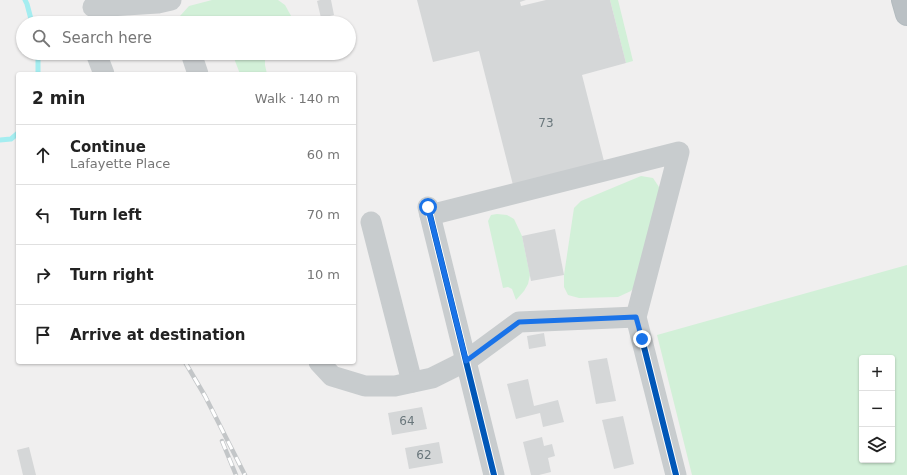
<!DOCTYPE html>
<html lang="en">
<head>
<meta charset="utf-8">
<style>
	:root { --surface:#fff; --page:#f2f2f2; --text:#222; --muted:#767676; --line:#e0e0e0 }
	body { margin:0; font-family:"DejaVu Sans",sans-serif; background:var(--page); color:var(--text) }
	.controls { position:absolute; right:12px; bottom:12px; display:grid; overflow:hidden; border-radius:4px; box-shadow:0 1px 3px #0004 }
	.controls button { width:36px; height:36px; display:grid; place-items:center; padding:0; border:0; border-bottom:1px solid var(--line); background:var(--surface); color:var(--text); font:20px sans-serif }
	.stop { position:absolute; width:12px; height:12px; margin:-9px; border:3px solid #1a73e8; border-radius:50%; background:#fff }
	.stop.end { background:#1a73e8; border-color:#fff; box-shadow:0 1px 4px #0008 }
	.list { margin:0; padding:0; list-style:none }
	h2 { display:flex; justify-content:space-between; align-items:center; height:52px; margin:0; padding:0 16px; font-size:17px }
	h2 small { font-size:13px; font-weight:400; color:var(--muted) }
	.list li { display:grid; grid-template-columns:26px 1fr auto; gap:12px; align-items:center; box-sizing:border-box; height:60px; padding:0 16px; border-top:1px solid var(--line) }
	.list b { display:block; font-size:15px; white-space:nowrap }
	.list p { margin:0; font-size:13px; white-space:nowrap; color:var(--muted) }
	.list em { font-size:13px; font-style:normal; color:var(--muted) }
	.icon { flex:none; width:22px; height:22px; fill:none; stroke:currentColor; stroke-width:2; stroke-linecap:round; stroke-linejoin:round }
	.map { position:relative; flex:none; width:907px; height:475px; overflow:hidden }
	.search { position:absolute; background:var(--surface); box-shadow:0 1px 3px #0004; left:16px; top:16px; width:340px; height:44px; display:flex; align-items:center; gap:10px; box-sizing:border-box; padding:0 14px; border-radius:22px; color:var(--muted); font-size:15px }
	.panel { position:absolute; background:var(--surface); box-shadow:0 1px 3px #0004; left:16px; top:72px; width:340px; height:292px; border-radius:4px }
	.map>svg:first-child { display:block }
	.green { fill:#d2f0d8; fill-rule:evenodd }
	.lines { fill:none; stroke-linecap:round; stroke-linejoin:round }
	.stream { stroke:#a4edf0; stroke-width:5 }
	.building { fill:#d5d7d8 }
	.highway-casing { stroke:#b3bbbf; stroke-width:24 }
	.minor { stroke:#c8ccce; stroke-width:21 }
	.highway { stroke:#bac0c4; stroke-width:22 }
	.rail-casing { stroke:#c3c6c8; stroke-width:4.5 }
	.rail { stroke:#fff; stroke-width:3; stroke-dasharray:9; stroke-linecap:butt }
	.cycleway-casing { stroke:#fff; stroke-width:8 }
	.cycleway { stroke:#0057b8; stroke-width:6 }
	.route { stroke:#1a73e8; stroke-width:5 }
	.labels { text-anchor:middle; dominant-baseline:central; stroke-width:3; stroke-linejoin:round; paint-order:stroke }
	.number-label { font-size:12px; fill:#6a777c }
</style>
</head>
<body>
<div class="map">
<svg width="907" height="475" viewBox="0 0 907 475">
	<rect width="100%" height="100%" fill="#f0efef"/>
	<g class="green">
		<polygon points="212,0 278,0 285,5 295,23 187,23 180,16 189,6"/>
		<polygon points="610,0 618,0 633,61 626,63"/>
		<polygon points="232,53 274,53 265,58 265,65 267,74 240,74"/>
		<polygon points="641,176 653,178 659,187 659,203 640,279 631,291 618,297 579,298 568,295 564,287 564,275 574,208 581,201"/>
		<polygon points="497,214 507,215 514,219 522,236 530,275 528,284 524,291 516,300 512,289 508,287 503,288 488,221 491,215"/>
		<path d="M907,265v210h-215l-35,-140zM862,358h30v102h-30z"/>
	</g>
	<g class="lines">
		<g class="stream">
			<polyline points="25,0 27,4 32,23"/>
			<polyline points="38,74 38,53"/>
			<polyline points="0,140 11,139 18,133"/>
		</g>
	</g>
	<g class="building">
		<polygon points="320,0 331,0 334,15 321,18 317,1"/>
		<polygon points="417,0 526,0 520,2 521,6 546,0 610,0 626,63 582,75 605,165 514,189 479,51 433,62"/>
		<polygon points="555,229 564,275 531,281 522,236"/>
		<polygon points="544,333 546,346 529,349 527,336"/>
		<polygon points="607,358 616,401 596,404 588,361"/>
		<polygon points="528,379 534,406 558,400 564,422 543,427 540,413 516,419 507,384"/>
		<polygon points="422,407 427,429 392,435 388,413"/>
		<polygon points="623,416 634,464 614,469 602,420"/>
		<polygon points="542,437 544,446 552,444 555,456 548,458 551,472 539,475 531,475 523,442"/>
		<polygon points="439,442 443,463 409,469 405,448"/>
		<polygon points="29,447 36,475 23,475 17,450"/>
	</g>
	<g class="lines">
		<g class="highway-casing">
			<polyline id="highway" points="903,0 907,14"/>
		</g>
		<g class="minor">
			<polyline points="93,7 158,3 171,0"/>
			<polyline points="96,53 104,74"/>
			<polyline points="191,53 198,74"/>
			<polyline points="428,207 494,475"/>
			<polyline points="430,215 679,152 636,317 676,475"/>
			<polyline points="371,222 412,382"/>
			<polyline points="319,362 332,376 365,386 395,386 432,378 466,361 519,322 636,317"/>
		</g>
		<use href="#highway" class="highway"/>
		<g class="rail-casing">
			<g id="rail">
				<polyline points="185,362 205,396 245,475"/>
				<polyline points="222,441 236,475"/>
			</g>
		</g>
		<use href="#rail" class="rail"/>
		<g class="cycleway-casing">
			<g id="cycleway">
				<polyline points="428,207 494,475"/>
				<polyline points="642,339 676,475"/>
			</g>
		</g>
		<use href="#cycleway" class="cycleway"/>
	</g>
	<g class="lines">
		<polyline class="route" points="428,207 466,361 519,322 636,317 642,339"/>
	</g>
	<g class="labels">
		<g class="number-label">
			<text x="546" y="123">73</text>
			<text x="407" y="421">64</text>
			<text x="424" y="455">62</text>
		</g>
	</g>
</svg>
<div class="controls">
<button>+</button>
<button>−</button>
<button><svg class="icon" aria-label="layers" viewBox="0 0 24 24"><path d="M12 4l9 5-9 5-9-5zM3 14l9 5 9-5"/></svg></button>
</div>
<div class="stop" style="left:428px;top:207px"></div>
<div class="stop end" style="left:642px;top:339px"></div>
<div class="search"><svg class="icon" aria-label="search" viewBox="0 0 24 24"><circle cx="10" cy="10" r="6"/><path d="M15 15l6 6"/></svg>Search here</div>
<section class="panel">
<h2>2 min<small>Walk · 140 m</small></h2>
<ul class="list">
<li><svg class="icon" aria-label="ahead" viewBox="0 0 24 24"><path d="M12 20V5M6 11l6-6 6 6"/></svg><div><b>Continue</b><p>Lafayette Place</p></div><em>60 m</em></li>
<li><svg class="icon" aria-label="left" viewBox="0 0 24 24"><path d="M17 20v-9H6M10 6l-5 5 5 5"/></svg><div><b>Turn left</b></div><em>70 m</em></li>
<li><svg class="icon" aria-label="right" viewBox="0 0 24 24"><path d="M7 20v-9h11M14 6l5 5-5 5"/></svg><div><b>Turn right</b></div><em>10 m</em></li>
<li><svg class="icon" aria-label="arrive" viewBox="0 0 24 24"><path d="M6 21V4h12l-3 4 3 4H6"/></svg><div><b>Arrive at destination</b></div></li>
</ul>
</section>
</div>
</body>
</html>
